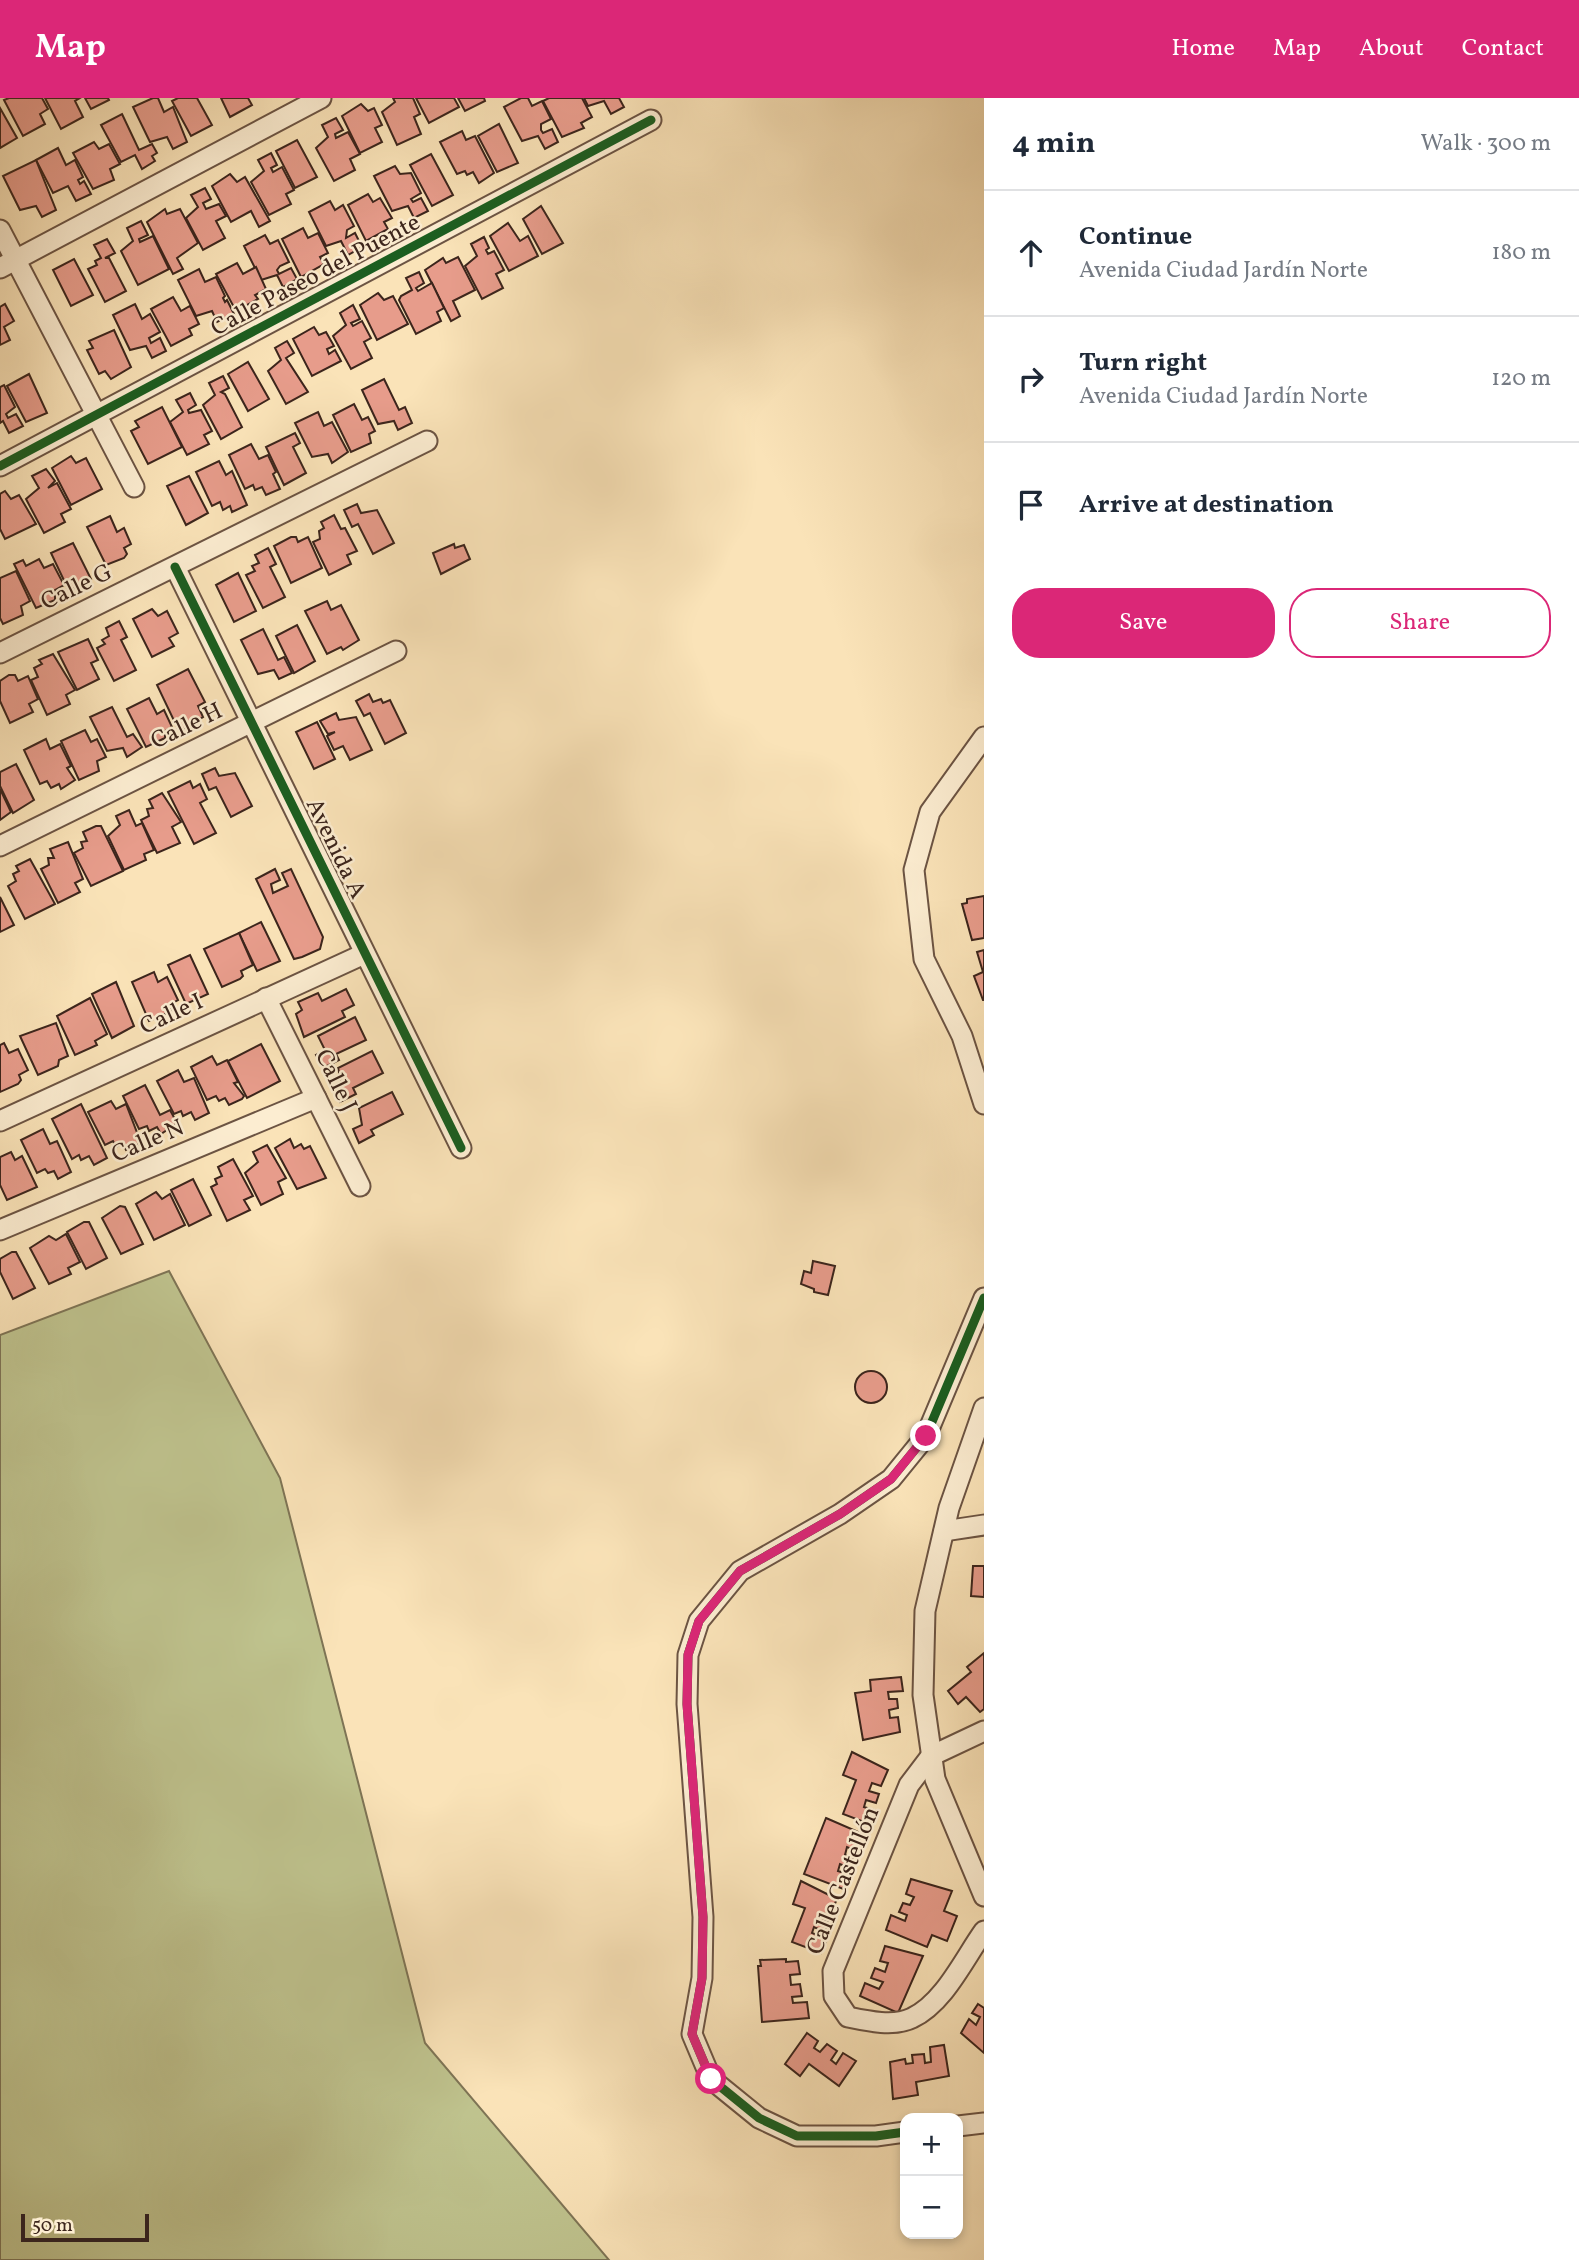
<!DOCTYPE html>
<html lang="en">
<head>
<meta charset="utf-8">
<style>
	:root { --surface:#fff; --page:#f6f6f7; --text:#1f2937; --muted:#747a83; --line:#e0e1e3; --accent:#db2777 }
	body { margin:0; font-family:Vollkorn,serif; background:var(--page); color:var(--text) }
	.controls { position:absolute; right:21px; bottom:21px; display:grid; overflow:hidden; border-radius:14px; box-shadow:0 4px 10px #0003 }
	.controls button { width:63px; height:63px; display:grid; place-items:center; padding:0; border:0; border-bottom:2px solid var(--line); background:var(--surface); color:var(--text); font:35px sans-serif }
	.scale { position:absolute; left:21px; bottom:18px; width:128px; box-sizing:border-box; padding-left:7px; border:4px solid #3c251c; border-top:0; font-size:19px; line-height:24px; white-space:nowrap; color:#3c251c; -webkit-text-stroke:5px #fcedd1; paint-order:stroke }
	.stop { position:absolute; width:21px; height:21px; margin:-16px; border:5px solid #db2777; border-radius:50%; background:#fff }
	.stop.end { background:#db2777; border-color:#fff; box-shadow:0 2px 7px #0008 }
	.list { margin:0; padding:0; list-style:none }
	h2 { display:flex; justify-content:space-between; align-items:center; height:91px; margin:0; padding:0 28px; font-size:30px }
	h2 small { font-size:23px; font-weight:400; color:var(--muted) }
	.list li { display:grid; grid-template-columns:46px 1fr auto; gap:21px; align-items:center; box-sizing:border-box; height:126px; padding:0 28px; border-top:2px solid var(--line) }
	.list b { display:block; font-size:26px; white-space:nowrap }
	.list p { margin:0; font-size:23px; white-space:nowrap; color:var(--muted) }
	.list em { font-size:23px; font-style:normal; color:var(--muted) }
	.actions { display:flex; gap:14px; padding:21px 28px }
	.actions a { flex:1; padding:16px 0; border:2px solid var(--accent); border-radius:28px; text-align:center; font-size:24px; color:var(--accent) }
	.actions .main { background:var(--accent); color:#fff }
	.icon { flex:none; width:38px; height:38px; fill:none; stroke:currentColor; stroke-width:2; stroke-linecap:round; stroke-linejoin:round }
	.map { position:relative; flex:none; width:984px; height:2162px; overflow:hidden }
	header { display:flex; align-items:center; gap:42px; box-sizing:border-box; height:98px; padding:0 35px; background:var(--accent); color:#fff }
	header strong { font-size:33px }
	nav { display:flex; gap:38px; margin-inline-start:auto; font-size:24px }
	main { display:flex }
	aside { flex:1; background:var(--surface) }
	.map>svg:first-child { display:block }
	.green { fill:#bfc38e; stroke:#7e7455; stroke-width:2 }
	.building { fill:#e79c8b; stroke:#3c251c; stroke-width:2 }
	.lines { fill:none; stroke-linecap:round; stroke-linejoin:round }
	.minor-casing { stroke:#6c5443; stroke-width:23 }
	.minor { stroke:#fcedd1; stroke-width:19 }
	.cycleway-casing { stroke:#fcedd1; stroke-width:13 }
	.cycleway { stroke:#1b5e20; stroke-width:9 }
	.route { stroke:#db2777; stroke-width:9 }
	.labels { text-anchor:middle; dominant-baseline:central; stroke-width:5; stroke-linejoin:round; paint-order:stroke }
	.street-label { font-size:24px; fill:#3c251c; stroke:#fcedd1 }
</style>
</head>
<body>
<header>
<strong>Map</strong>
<nav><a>Home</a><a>Map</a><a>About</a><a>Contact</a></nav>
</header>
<main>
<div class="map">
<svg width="984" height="2162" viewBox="0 0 984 2162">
	<rect width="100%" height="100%" fill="#fae3b8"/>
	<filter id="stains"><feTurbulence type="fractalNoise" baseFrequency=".00286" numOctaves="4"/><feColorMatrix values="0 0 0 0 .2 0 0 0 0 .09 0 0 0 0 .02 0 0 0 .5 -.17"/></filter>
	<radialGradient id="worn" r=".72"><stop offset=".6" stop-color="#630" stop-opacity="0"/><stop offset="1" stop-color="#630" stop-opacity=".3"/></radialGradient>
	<polygon class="green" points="169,1173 280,1380 425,1945 609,2162 0,2162 0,1237"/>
	<g class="building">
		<polygon points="9,0 42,0 48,11 40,16 45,26 23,38 4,2"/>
		<polygon points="45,0 80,0 75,3 83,19 61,31"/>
		<polygon points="85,0 108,0 109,2 91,11"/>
		<polygon points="153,0 158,0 164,14 173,9 187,44 173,51 167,39 150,44 133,9"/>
		<polygon points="178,0 197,0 212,27 191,38 172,3"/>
		<polygon points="221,0 248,0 252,7 230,19"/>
		<polygon points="393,0 413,0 420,16 414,19 421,36 397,47 382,14 395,4"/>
		<polygon points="416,0 454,0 459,9 429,25"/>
		<polygon points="458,0 484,0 485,3 465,13"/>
		<polygon points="521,0 528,0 532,8 542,3 551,21 541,26 541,32 543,35 552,31 558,44 545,51 538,38 522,43 504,9"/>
		<polygon points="549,0 582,0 592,19 581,25 584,30 562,39 543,3"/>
		<polygon points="584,0 619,0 624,9 611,16 604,3 588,8"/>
		<polygon points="361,6 368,13 374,10 382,27 375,30 382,44 360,55 342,18"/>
		<polygon points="0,10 17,40 0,50"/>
		<polygon points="122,16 139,52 152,46 157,55 152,58 155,63 142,71 135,57 121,64 101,27"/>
		<polygon points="336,20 343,32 335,36 336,40 348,34 360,56 350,61 355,72 334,83 316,50 328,39 322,27"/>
		<polygon points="499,26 518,65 497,74 478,38"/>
		<polygon points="462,33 466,42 475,38 494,75 479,85 473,74 467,77 465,73 457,76 440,44"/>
		<polygon points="297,42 317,79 295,90 276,53"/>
		<polygon points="94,44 99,51 109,46 120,66 110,71 114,82 93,91 73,55"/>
		<polygon points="58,50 66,67 75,62 83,79 78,82 80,86 84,83 91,96 76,103 68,88 53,95 36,62"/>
		<polygon points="271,55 277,67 271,70 273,74 282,69 294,92 286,96 291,106 269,117 251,84 264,73 258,62"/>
		<polygon points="431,56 453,97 432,108 410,67"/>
		<polygon points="36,62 56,112 42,119 36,108 20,112 3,78"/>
		<polygon points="395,68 400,76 411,75 421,95 411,101 413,104 421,100 428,113 414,120 408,108 392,113 374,78"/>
		<polygon points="230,76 237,84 245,79 270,123 259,129 251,113 231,124 212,88"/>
		<polygon points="205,90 211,101 203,105 206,111 219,106 226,118 216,123 225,140 203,152 186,120 198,109 191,97"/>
		<polygon points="368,96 373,104 380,100 392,120 384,124 388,131 366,143 348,107"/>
		<polygon points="330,103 335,112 343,107 354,128 347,132 346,140 355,135 362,149 348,157 341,143 326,148 309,114"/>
		<polygon points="541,108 563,145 542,156 523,121"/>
		<polygon points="165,111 167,116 180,111 198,145 177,160 183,171 173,176 147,124"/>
		<polygon points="141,123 148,137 139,141 140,144 153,138 169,171 138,187 121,153 133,143 127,130"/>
		<polygon points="508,125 520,143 528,138 538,158 509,173 490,138"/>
		<polygon points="303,130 308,140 318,135 328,155 320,159 324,166 301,179 282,141"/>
		<polygon points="265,137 270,146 278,142 289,164 280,168 277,172 279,176 291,170 297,181 283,189 277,177 261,182 244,148"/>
		<polygon points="484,139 489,150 486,152 488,156 494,153 504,172 496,176 503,190 482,201 465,168 477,158 471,146"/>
		<polygon points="107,141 115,155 105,160 109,160 126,193 105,204 88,171 97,167 95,163 101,160 94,147"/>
		<polygon points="458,159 475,192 453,203 460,218 451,223 425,172 443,160 446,165"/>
		<polygon points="74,161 93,197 71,208 53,172"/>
		<polygon points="237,165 243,176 256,169 266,191 255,197 258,201 236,213 216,176"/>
		<polygon points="199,171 205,184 216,179 225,198 223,200 225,204 227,202 234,216 217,224 212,213 196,218 178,182"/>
		<polygon points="419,174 424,185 416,190 418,193 432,185 444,210 437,214 441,223 416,236 399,202 401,198 412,192 406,180"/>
		<polygon points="378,195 384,202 393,198 408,226 377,242 360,207"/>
		<polygon points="173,199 181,213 190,208 199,226 189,231 192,237 171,248 151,211"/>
		<polygon points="5,206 14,223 4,229 10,242 0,247 0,209"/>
		<polygon points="135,206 142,221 150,216 160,234 149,240 151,245 160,240 166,253 152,260 146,248 130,252 113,217"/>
		<polygon points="353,207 360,221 351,225 353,228 362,223 371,240 364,244 372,260 351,271 333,238 346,227 340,215"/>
		<polygon points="314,229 319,237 326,234 334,248 327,251 329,256 335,252 341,263 312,278 293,241"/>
		<polygon points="114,232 131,269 111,281 105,273 99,276 87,252 93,250 89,243"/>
		<polygon points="287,243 294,255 286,260 308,294 286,306 268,273 281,262 275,250"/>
		<polygon points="248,264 269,301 248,313 228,276"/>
		<polygon points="29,276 47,315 26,324 7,288"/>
		<polygon points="223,278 229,290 221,294 225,296 242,329 221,341 203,307 215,297 209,285"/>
		<polygon points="384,281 399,312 405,309 412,325 398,332 394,323 378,326 362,292"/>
		<polygon points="4,287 15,309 6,316 8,320 16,316 23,328 9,335 3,323 0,325 0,289"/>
		<polygon points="190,295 196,307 188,312 189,315 201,312 212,333 204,337 209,346 187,357 170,324 183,314 176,302"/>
		<polygon points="354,306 362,322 368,319 375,333 369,336 371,345 351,354 333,317"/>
		<polygon points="162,309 182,349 148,366 131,333 139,329 135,323"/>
		<polygon points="318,314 324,328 332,324 348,354 332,365 328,356 312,359 295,325"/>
		<polygon points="295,335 300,345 293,349 306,375 284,387 266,349"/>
		<polygon points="251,346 259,361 268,357 276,374 273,376 280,391 266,397 262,389 255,392 253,387 245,391 229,357"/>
		<polygon points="71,358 76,365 86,360 102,391 71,407 52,370"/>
		<polygon points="219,363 226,377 232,373 247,407 232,414 230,408 223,412 220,404 212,408 196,374"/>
		<polygon points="46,371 55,383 48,390 57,385 71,411 61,416 65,424 44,435 26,401 39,390 32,378"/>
		<polygon points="189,378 208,415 186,427 167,388"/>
		<polygon points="5,393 11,401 19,397 36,426 5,441 0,431 0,396"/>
		<polygon points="357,406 361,415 377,412 394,445 373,456 358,426 352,429 344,412"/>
		<polygon points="334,417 341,431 345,430 357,453 347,457 351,466 329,477 313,444 320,441 319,433 324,430 321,424"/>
		<polygon points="110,418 117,434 124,430 131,446 124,450 127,456 124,460 106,467 87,429"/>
		<polygon points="291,439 296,439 298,444 308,439 322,470 291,485 274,448"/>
		<polygon points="73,445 91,481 69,493 51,455"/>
		<polygon points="454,446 455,450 464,447 470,461 441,476 433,455"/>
		<polygon points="268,450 276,466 270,469 285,499 263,510 246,477 255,473 252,468 259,465 255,457"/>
		<polygon points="39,461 44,470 53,466 64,487 55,492 55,502 36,510 14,466 23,462 26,468"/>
		<polygon points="16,473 30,503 21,508 23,517 3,526 0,520 0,480"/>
		<polygon points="238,475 256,513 234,524 216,487"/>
		<polygon points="327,503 331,512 341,507 359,542 343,552 341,549 327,556 305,513"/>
		<polygon points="152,511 158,518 167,513 178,535 169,540 174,548 152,559 133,521"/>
		<polygon points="119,523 127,539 121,542 136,572 114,583 97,550 105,546 102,542 109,538 106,530"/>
		<polygon points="297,527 315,563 294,575 276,538"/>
		<polygon points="263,531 278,562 284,559 292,575 279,581 274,572 258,576 241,542"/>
		<polygon points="88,541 98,562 91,565 99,581 77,592 58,554"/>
		<polygon points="53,556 75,592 66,597 70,606 47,617 31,582 38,579 34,570 42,566 39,562"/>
		<polygon points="188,571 205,604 198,608 203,619 183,631 178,631 157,587"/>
		<polygon points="9,577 15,577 18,583 28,578 38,601 29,606 33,614 10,625 0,603 0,583"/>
		<polygon points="369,596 373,604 381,601 383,605 390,602 406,635 385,646 370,615 364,618 356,603"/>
		<polygon points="149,600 157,616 164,612 172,629 165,633 165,640 146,649 127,611"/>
		<polygon points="112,609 127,639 133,636 142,649 127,659 123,650 107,653 90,619"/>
		<polygon points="336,615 339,622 356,619 372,652 350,662 343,648 334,652 327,638 335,634 328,636 320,623"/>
		<polygon points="317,624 335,661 314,671 296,634"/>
		<polygon points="85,632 91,644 97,641 106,659 97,663 99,673 79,682 61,643"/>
		<polygon points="46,641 50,651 60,646 71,668 67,670 75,682 61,691 59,686 51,690 47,683 40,686 24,652"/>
		<polygon points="16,666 34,702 13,715 0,688 0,674"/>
		<polygon points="215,670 219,678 235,675 252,708 231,719 216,689 209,692 202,676"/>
		<polygon points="190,683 193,690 200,686 207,701 200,705 216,735 194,746 168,694"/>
		<polygon points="0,691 11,714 0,722"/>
		<polygon points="162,695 181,724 172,729 180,745 157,755 141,722 149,718 147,711 153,710 149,702"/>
		<polygon points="129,712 136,728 142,725 154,752 144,756 146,762 124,772 108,738 120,727 116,718"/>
		<polygon points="96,728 101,728 123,773 91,788 74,755 83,750 81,744 87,743 83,734"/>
		<polygon points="68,744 83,781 75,785 80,794 58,805 41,771 49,767 48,760 54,760 50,751"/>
		<polygon points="30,761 55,806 25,821 8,788 16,783 13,776 19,773 16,768"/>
		<polygon points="275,771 280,782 271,786 273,795 288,788 282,775 291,771 323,839 320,851 302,859 294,861 256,781"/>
		<polygon points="984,798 984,840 972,842 962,806 967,805 967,801"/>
		<polygon points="0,799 14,827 0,834"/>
		<polygon points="261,824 280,863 257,873 239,835"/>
		<polygon points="239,835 253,867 241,873 243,878 240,881 222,889 204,851"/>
		<polygon points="984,852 984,902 983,902 974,878 983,874 977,854"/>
		<polygon points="190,857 208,896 186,906 168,867"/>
		<polygon points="154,874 158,884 167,879 178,902 169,907 172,913 149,923 132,884"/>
		<polygon points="116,884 134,928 112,940 92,896"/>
		<polygon points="346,891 354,907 342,913 345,919 304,939 296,916 302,912 298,904 318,895 322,903"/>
		<polygon points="90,900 107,936 95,943 97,947 75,957 57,918"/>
		<polygon points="355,919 366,942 336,956 339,962 323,970 316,957 325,952 318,938"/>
		<polygon points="56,925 68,958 59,962 58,968 38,977 20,938"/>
		<polygon points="4,945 9,955 18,951 28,972 19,977 21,982 18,986 0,994 0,947"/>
		<polygon points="261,946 280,983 247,1000 228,963"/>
		<polygon points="372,953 383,975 353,990 356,996 340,1004 333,990 342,986 338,970"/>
		<polygon points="212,958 217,967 227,962 238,984 234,985 244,998 242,1001 229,1007 225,1000 219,1003 216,998 207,1002 191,969"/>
		<polygon points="178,972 184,984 194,980 209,1015 195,1022 191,1014 183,1018 181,1013 174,1016 157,983"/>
		<polygon points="145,987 160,1017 170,1012 177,1025 161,1036 157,1029 149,1033 147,1028 139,1031 123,998"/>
		<polygon points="392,994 403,1016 371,1032 374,1037 359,1045 353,1031 362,1027 359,1010"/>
		<polygon points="111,1003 116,1011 126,1006 141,1045 126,1052 123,1045 116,1049 113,1043 105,1047 88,1014"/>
		<polygon points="81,1006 107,1060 94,1067 89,1058 81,1062 79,1057 72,1061 52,1021"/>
		<polygon points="43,1031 50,1046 57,1043 71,1074 58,1081 54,1073 48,1075 45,1071 37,1075 21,1042"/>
		<polygon points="290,1041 294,1050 301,1046 304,1051 310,1048 326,1080 297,1091 275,1050"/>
		<polygon points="267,1047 286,1080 278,1084 283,1096 261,1107 245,1075 258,1064 253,1054"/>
		<polygon points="11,1054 15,1062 22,1058 37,1089 7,1102 0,1087 0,1059"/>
		<polygon points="233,1061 253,1098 244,1102 250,1112 227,1123 211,1089 217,1086 215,1081 222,1078 218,1069"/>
		<polygon points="193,1081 211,1117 189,1128 171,1092"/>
		<polygon points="156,1094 162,1101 170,1096 185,1127 154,1142 136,1106"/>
		<polygon points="120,1108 125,1109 143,1146 121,1156 102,1120"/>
		<polygon points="84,1124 89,1124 107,1160 86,1171 67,1134"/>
		<polygon points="66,1136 80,1164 68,1170 71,1176 49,1186 30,1150 49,1138 56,1142"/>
		<polygon points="12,1154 16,1154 35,1190 13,1201 0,1174 0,1161"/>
		<polygon points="813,1163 835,1168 828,1197 814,1194 814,1191 801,1186 804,1173 811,1175"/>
		<circle cx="871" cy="1289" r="16"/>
		<polygon points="973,1468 984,1468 984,1499 971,1498"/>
		<polygon points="984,1555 984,1611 980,1614 966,1599 958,1606 948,1593 971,1574 967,1569"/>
		<polygon points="901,1579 903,1593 888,1594 889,1601 897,1601 898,1610 889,1612 890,1620 898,1619 900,1634 863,1642 855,1595 871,1593 870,1582"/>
		<polygon points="852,1654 888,1672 881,1688 872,1685 869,1693 879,1696 876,1705 866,1702 864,1709 877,1713 872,1727 843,1716 856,1682 843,1677"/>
		<polygon points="826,1720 863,1736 857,1753 847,1749 845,1757 853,1760 850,1770 840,1766 838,1773 851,1777 846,1792 804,1776"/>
		<polygon points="911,1781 952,1793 944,1813 957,1818 947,1843 932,1837 927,1849 886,1832 891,1817 905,1823 907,1817 899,1814 903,1805 910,1807 914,1799 906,1796"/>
		<polygon points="801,1783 837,1801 830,1817 821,1815 818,1821 828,1824 825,1834 814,1829 812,1835 827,1841 821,1855 792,1844 805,1810 793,1806"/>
		<polygon points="885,1848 923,1858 898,1915 860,1898 865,1885 879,1891 883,1884 871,1880 875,1870 885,1874 888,1865 880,1863"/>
		<polygon points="786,1861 786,1864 798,1863 800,1876 790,1877 791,1887 800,1886 802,1898 792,1899 793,1905 807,1904 809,1920 762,1924 758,1868 761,1868 760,1862"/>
		<polygon points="978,1906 984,1910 984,1955 961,1935 969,1921 976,1927 980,1919 972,1915"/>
		<polygon points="807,1935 818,1943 814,1950 820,1954 827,1946 837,1953 831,1962 836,1966 843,1955 856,1963 839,1988 809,1966 800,1978 785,1966"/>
		<polygon points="944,1947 949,1978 916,1984 918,1997 893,2001 890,1964 905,1961 906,1966 913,1965 912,1957 924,1956 925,1965 931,1964 930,1949"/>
	</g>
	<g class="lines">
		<g class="minor-casing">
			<g id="minor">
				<polyline points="0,132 134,389"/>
				<polyline points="0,170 321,0"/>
				<polyline points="0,368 651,22"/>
				<polyline points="175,469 461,1050"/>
				<polyline points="0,555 427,343"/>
				<polyline points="984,639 930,714 914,772 924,861 962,938 984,1006"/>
				<polyline points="0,748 396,553"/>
				<polyline points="266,900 360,1088"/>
				<polyline points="0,1023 364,856"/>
				<polyline points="0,1132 316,1000"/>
				<polyline points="984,1310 949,1410 925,1513 923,1597 935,1681 984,1798"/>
				<polyline points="944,1433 984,1427"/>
				<path d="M984,1633l-53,25 -22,29 -76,186 1,25 14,21c19,4 46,10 64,1 32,-15 52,-59 72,-87"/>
				<polyline points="958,2028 984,2025"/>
				<polyline points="905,2034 876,2038 797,2038 759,2020 711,1981 692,1936 702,1880 703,1819 687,1606 688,1557 699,1523 740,1473 840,1416 891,1381 926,1338 984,1200"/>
			</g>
		</g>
		<use href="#minor" class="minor"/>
		<g class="cycleway-casing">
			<g id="cycleway">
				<polyline points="0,368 651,22"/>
				<polyline points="175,469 461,1050"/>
				<polyline points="905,2034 876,2038 797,2038 759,2020 711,1981 692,1936 702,1880 703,1819 687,1606 688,1557 699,1523 740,1473 840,1416 891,1381 926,1338 984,1200"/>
			</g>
		</g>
		<use href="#cycleway" class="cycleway"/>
	</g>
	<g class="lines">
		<polyline class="route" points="711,1981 692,1936 702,1880 703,1819 687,1606 688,1557 699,1523 740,1473 840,1416 891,1381 926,1338"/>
	</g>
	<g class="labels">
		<g class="street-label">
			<text transform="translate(316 178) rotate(-28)">Calle Paseo del Puente</text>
			<text transform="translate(77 490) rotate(-26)">Calle G</text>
			<text transform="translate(187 629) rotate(-26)">Calle H</text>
			<text transform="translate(335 751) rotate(64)">Avenida A</text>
			<text transform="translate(172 917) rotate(-25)">Calle I</text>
			<text transform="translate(335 983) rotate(64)">Calle J</text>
			<text transform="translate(148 1044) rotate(-23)">Calle N</text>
			<text transform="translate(844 1783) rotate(-68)">Calle Castellón</text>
		</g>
	</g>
	<rect width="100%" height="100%" filter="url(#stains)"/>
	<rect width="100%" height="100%" fill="url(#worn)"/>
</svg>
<div class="controls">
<button>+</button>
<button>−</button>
</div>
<div class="scale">50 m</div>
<div class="stop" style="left:711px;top:1981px"></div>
<div class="stop end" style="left:926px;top:1338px"></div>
</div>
<aside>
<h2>4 min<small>Walk · 300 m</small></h2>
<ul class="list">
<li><svg class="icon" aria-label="ahead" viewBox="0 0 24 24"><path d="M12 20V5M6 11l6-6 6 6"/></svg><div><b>Continue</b><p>Avenida Ciudad Jardín Norte</p></div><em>180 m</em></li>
<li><svg class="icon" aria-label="right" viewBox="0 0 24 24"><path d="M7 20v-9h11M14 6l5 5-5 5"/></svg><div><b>Turn right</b><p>Avenida Ciudad Jardín Norte</p></div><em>120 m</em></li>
<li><svg class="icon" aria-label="arrive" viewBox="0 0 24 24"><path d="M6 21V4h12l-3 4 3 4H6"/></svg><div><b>Arrive at destination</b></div></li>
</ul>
<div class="actions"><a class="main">Save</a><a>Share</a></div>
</aside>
</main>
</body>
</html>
